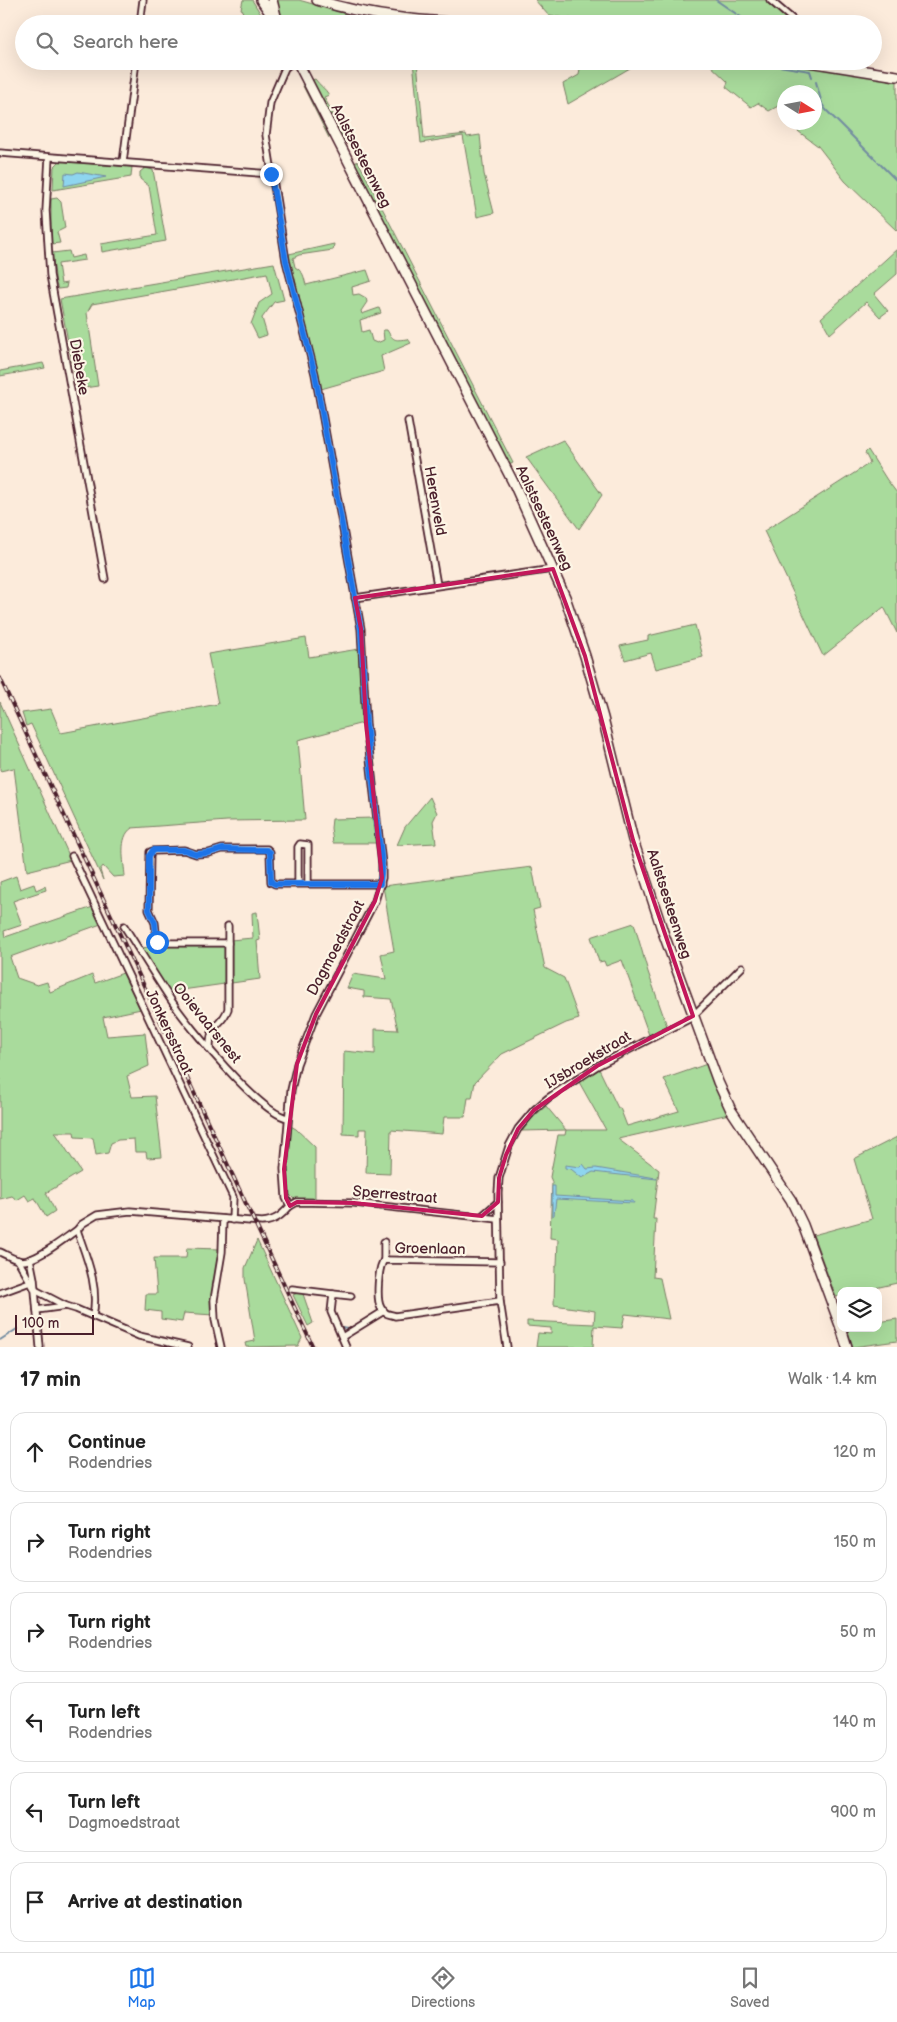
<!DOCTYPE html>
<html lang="en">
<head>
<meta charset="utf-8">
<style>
	:root { --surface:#fff; --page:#f2f2f2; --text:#222; --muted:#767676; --line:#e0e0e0; --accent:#1a73e8 }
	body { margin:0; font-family:"Balsamiq Sans",sans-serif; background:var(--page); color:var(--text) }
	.controls { position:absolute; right:15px; bottom:15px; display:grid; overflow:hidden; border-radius:10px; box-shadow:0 5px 20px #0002 }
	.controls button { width:45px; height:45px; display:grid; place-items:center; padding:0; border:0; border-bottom:1px solid var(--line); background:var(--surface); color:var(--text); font:25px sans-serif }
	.compass { position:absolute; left:777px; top:85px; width:45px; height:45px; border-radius:50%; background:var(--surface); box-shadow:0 5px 20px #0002; rotate:101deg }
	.scale { position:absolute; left:15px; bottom:12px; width:79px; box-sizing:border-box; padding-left:5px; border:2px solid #4a1f2b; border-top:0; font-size:14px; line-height:18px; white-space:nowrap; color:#4a1f2b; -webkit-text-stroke:4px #fcf5e5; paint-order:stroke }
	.stop { position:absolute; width:15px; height:15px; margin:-11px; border:4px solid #1a73e8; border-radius:50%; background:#fff }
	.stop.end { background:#1a73e8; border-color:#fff; box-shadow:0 1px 5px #0008 }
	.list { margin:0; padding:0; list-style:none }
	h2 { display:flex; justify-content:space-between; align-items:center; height:65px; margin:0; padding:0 20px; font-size:21px }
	h2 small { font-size:16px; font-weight:400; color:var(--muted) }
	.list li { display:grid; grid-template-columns:32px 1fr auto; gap:15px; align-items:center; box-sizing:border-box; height:80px; margin:0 10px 10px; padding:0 10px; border:1px solid var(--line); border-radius:15px }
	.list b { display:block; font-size:19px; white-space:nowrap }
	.list p { margin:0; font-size:16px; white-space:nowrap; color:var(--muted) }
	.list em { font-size:16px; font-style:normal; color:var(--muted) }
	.icon { flex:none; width:28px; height:28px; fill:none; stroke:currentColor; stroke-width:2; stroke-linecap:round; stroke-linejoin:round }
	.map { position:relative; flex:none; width:897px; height:1347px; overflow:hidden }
	.search { position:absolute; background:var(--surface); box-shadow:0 5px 20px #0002; left:15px; right:15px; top:15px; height:55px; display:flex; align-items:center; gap:12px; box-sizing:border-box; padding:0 18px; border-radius:28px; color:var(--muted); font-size:19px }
	.sheet { height:605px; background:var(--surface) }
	nav { display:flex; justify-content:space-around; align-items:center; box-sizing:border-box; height:70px; border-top:1px solid var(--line); background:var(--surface); font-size:14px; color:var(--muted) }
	nav a { display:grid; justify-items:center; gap:2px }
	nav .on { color:var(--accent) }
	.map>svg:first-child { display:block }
	.green { fill:#a9db9c; stroke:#7a7d64 }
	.water { fill:#8ed5ef; stroke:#738ca1 }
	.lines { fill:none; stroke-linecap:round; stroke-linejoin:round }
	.stream { stroke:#738ca1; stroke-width:2 }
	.street-casing { stroke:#4a1f2b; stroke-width:9 }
	.secondary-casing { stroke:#4a1f2b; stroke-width:12 }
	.primary-casing { stroke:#4a1f2b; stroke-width:12 }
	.street { stroke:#fcf5e5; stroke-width:5.5 }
	.secondary { stroke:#fcf5e5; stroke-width:9 }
	.primary { stroke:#fcf5e5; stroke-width:9 }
	.rail-casing { stroke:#4a1f2b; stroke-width:4 }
	.rail { stroke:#fcf5e5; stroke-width:2; stroke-dasharray:5.5; stroke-linecap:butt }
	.route { stroke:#1a73e8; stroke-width:6 }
	.marked { fill:none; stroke:#c2185b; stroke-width:4; stroke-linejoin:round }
	.labels { text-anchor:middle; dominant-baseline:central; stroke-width:4.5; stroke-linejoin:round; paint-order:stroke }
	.street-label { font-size:15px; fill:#4a1f2b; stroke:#fcf5e5 }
</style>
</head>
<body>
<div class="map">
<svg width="897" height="1347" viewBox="0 0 897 1347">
	<rect width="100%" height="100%" fill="#fcebdb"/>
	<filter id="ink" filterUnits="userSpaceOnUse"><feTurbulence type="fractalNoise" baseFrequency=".02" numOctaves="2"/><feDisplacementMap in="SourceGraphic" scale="10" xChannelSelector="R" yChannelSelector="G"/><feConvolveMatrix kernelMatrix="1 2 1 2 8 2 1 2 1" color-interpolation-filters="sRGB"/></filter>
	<g filter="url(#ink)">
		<g class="green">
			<polygon points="243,0 252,0 267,24 257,24 252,15 242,13 243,10 241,9"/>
			<polygon points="277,0 299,0 347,14 347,24 285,24 279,10"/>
			<polygon points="535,0 766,0 793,24 622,24 549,16"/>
			<polygon points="413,61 417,61 424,139 466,134 467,137 480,135 484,174 494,213 477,217 463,136 421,143"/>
			<polygon points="581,61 642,61 568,104 563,84 579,75"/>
			<polygon points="706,61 776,61 897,79 897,231 845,181 818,146 787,123 814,122 814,92 784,92 784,117 780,105 769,111 758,103 751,107 726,87 728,82"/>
			<path d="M315,79c5,7 10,9 14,16l-5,2 23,43 -5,3 -5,-9 -8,4 -27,-54z"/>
			<polygon points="60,161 132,167 131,177 53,190 54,167"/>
			<polygon points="358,161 513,463 509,465 353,164"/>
			<polygon points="145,168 153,170 166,241 102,252 101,244 157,235 149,186 140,179 140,172"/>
			<polygon points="57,198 61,202 65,228 57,232 60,243 51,244 51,199"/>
			<path d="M334,244l-1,6 -34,5 -6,3 2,9c9,6 8,7 11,18l61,-15 4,11 -19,6 1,8 6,-1 7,4 1,4 -6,9 1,3 17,-6 2,5 -21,7 2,12 7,-2 3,11 5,2 7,-3 -1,-10h4c7,12 8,10 21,9l3,4 -30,13 3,15 -63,18 -32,-135z"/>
			<polygon points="897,249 897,274 874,294 888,311 880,317 866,302 830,334 821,318"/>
			<polygon points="69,251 71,258 84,255 85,260 58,264 61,284 67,283 66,288 58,289 56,284 52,253"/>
			<polygon points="274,263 284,300 274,302 262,318 267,335 258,338 251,324 259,303 272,294 267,273 92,304 87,313 98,386 77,389 60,299"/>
			<polygon points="43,363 45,368 0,376 0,371"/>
			<polygon points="563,440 602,495 579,529 526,457"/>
			<polygon points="868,450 887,480 897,493 897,633 884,607 823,656 764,531 870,463 865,453"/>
			<polygon points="695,625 703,657 656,669 651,653 625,660 620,646 648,640 648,636"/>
			<path d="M306,638l3,19 50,-8 4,74 -65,17 7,80 -78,1 -95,7c-14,9 -8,34 -7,48l-12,1 -10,-11 -3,4 3,10 -72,-156 -5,2 -4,-13 29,-4 10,24 157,-29 -10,-50z"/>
			<polygon points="0,702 71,860 27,871 14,768 0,771"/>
			<polygon points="430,797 437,813 433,821 436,843 397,845 405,827"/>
			<polygon points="374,818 377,843 333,843 331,828 332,819"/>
			<polygon points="532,867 540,908 533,910 545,968 564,978 579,1019 566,1023 502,1054 475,1082 472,1098 468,1098 465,1117 444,1117 442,1134 391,1130 390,1174 366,1173 367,1129 359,1129 359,1135 343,1134 344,1051 375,1054 375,1029 398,1030 391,999 364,997 364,991 347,988 353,974 386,979 381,954 394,951 383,886"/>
			<polygon points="16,876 20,889 34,884 36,890 45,886 46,890 13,901 22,925 4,931 5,937 93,907 101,924 10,957 17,978 37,985 47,982 50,992 92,975 95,983 123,973 141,1009 103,1017 107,1036 145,1033 149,1066 127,1076 132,1097 155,1096 162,1157 147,1158 146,1152 135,1152 134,1139 118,1140 111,1143 108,1153 96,1155 93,1138 75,1137 74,1132 55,1132 81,1172 46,1193 55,1211 46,1217 35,1198 29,1201 25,1195 17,1200 12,1196 0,1199 0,882"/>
			<polygon points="257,912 260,940 257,941 260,979 168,992 140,948 253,938 252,913"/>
			<polygon points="634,923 648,972 667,1026 649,1035 622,960 606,966 604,961 599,962 591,937"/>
			<polygon points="707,1064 729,1114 618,1139 659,1170 653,1219 656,1219 653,1277 660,1278 669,1319 625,1314 622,1328 594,1326 593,1347 536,1347 538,1333 551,1334 551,1328 527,1326 527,1321 594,1324 595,1311 554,1305 555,1267 557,1266 558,1239 550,1238 552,1182 550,1177 558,1135 565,1135 566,1130 522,1131 531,1119 546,1106 566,1130 606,1130 579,1082 599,1069 618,1108 620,1108 627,1126 679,1111 664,1079"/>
			<polygon points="289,1125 296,1129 315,1147 315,1199 294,1199 288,1193 286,1176"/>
			<polygon points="897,1137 897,1283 862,1291 841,1291 841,1296 836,1297 813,1235 872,1219 854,1159"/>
			<polygon points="257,1240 302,1338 298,1346 246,1347 245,1343 255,1341 245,1279 245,1268"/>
			<polygon points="187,1248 219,1249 213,1315 184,1313 182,1322 161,1319 161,1312 145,1310 146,1294 157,1294 154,1258 186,1258"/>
			<polygon points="302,1291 313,1323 308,1326 293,1295"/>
			<polygon points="897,1319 897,1341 853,1347 847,1328 878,1328 878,1322"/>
		</g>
		<g class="water">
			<polygon points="78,172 106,177 64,186 65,173 73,174"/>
			<polygon points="583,1164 587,1169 596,1168 656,1178 657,1179 593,1172 582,1178 571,1169 565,1168 565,1165 580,1167"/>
			<polygon points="552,1186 555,1186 555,1196 633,1201 634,1203 556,1199 554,1215 552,1216"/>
		</g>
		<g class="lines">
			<g class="stream">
				<polyline points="716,0 751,24"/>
				<polyline points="772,63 773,65 810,71 812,77"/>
				<polyline points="816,82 822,104 826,110 876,160"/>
				<polyline points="878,162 897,181"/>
				<polyline points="341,1328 349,1329"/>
				<polyline points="0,1340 17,1329"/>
			</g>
			<g class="street-casing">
				<g id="street">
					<polyline points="770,0 798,24"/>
					<polyline points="140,24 143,0"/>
					<polyline points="0,153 271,174"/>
					<polyline points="49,157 46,211 50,275 105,579"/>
					<polyline points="123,162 136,61"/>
					<polyline points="408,421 437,585"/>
					<polyline points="355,598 553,569"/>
					<polyline points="72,856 233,1197 232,1220"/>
					<polyline points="298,883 298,847 300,844 308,845 308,883"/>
					<path d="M124,926c16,25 31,50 47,74 17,26 89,114 117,118"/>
					<polyline points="228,943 163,943 157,942 155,923 149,910 150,852 153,851 184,850 196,854 209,853 222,849 267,849 270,852 271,882 275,884 381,884"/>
					<path d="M210,1048c0,-27 11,-20 18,-39v-83"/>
					<polyline points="290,1206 297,1202 354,1203 498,1219"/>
					<polyline points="482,1216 498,1202"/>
					<path d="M77,1230c10,29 22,56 16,86"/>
					<path d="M0,1252c7,3 14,8 22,9 15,0 43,-23 55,-31l5,-6 15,-9 33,-4 132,11c13,-1 19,-6 28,-16l-4,-8 -2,-29 7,-79 6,-26 19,-50 59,-113 7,-23v-14l-16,-141 -5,-94 -46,-255 -29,-113 -20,-126 4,-32 15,-35 8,-7"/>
					<polyline points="30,1259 34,1279 40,1347"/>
					<polyline points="18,1260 35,1290 66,1306"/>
					<polyline points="384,1260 384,1242"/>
					<path d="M500,1262l-116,-2c-6,7 -8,40 -3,48 3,6 8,6 14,8l105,-15"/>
					<polyline points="292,1289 333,1294"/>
					<polyline points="0,1293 30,1282"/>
					<polyline points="37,1310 66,1306 76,1309 139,1336 188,1347"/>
					<polyline points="342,1337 384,1311"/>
					<polyline points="221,1347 215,1320 214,1300 222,1252 223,1219"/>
					<polyline points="346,1347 331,1312 333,1294 351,1296"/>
					<polyline points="507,1347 500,1301 498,1193 499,1178 509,1146 518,1129 534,1110 548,1098 597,1066 691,1018 742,967"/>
				</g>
			</g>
			<g class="secondary-casing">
				<g id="secondary">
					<polyline points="261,0 277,23"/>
					<polyline points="272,0 276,16"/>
					<polyline points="297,61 515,486 565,597 585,656 603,718 633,840 663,932 718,1082 731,1110 791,1200 803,1225 841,1328"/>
					<polyline points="841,1328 847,1347"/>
				</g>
			</g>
			<g class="primary-casing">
				<g id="primary">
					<path d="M317,0c56,18 112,22 170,24"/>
					<polyline points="803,61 897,76"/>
				</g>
			</g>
			<use href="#street" class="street"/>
			<use href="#secondary" class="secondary"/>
			<use href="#primary" class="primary"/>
			<g class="rail-casing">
				<polyline id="rail" points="0,678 313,1347"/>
			</g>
			<use href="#rail" class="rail"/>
		</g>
	</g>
	<g class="lines" filter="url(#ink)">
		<polyline class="route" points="157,942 155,923 149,910 149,856 153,850 184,850 196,854 209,853 222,849 267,850 270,852 271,882 275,884 380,884 382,864 366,723 361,630 315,374 286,261 271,174"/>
	</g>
	<path class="marked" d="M553,569l32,87 48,184 60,176 -96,50 -63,44 -16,19 -12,26 -7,23 -1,24 -16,14 -128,-13 -57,-1 -7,4 -4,-8 -2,-29 13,-105 19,-50 59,-113 7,-23 -16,-155 -5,-94 -6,-31z"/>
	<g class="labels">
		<g class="street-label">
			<text transform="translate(361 156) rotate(63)">Aalstsesteenweg</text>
			<text transform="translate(79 367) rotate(80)">Diebeke</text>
			<text transform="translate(435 501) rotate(80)">Herenveld</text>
			<text transform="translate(544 518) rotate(65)">Aalstsesteenweg</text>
			<text transform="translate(669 904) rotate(72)">Aalstsesteenweg</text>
			<text transform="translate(336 948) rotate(-62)">Dagmoedstraat</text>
			<text transform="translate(207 1023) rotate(51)">Ooievaarsnest</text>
			<text transform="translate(169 1032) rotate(65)">Jonkersstraat</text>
			<text transform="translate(588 1060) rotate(-31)">IJsbroekstraat</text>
			<text transform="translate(395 1195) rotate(5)">Sperrestraat</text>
			<text transform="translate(430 1249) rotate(1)">Groenlaan</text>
		</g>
	</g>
</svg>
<div class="controls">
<button><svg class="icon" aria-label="layers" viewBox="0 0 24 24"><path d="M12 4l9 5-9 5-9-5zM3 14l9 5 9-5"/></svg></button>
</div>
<svg class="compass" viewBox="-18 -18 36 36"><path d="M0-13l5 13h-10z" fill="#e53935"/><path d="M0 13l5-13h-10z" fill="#767676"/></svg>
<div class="scale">100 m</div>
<div class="stop" style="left:157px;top:942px"></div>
<div class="stop end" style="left:271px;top:174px"></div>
<div class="search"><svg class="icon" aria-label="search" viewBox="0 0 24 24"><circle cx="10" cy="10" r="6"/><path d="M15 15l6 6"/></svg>Search here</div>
</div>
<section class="sheet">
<h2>17 min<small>Walk · 1.4 km</small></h2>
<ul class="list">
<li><svg class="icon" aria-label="ahead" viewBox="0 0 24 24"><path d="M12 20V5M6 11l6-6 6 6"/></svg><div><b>Continue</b><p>Rodendries</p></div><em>120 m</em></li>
<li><svg class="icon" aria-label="right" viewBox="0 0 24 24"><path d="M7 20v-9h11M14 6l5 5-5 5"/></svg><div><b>Turn right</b><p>Rodendries</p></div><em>150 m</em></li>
<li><svg class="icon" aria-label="right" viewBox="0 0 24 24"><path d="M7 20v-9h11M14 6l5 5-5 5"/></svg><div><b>Turn right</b><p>Rodendries</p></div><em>50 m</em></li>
<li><svg class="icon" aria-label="left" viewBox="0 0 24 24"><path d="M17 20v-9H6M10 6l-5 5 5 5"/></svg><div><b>Turn left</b><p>Rodendries</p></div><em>140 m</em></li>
<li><svg class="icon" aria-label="left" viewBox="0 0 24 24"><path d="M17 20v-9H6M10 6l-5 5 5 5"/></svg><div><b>Turn left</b><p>Dagmoedstraat</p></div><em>900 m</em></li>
<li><svg class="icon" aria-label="arrive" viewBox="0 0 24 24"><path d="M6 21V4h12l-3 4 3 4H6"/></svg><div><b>Arrive at destination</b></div></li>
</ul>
</section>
<nav>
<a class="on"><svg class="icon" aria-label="map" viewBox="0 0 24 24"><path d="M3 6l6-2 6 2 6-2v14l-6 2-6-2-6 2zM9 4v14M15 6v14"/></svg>Map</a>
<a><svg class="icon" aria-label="directions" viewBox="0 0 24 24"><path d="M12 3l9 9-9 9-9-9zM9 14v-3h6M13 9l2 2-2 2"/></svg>Directions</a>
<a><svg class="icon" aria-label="saved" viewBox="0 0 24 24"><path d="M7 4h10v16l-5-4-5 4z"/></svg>Saved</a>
</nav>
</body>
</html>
